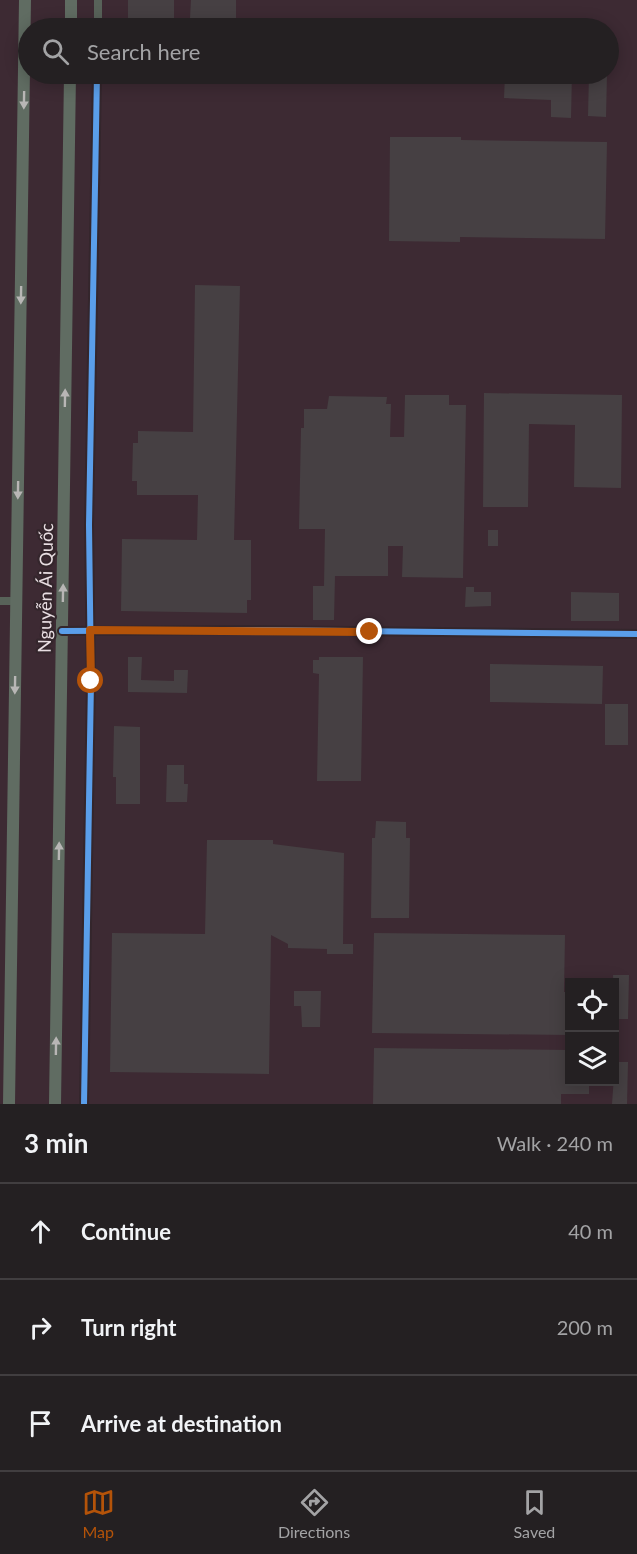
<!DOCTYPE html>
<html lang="en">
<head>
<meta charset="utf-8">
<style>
	:root { --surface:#242022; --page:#302d2f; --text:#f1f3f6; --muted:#a3a3a5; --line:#413e40; --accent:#b45309 }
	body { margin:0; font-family:Lato,sans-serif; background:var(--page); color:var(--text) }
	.controls { position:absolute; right:18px; bottom:18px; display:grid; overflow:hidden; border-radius:0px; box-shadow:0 3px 15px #0003 }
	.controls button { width:54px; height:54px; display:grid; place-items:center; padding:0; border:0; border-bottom:2px solid var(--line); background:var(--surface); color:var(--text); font:30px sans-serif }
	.stop { position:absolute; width:18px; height:18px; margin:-14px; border:4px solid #b45309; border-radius:50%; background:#fff }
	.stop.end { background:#b45309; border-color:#fff; box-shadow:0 2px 6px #0008 }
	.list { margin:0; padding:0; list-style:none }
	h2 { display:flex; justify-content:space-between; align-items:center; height:78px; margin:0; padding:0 24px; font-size:26px }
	h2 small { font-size:20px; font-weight:400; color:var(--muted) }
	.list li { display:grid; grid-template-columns:39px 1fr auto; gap:18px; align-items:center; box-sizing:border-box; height:96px; padding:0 24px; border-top:2px solid var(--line) }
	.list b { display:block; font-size:22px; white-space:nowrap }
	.list em { font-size:20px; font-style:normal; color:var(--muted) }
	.icon { flex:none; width:33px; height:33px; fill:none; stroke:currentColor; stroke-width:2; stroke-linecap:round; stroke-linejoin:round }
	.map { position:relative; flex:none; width:637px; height:1104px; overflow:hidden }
	.search { position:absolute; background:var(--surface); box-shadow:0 3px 15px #0003; left:18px; right:18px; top:18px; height:66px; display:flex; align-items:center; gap:15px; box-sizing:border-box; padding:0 21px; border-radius:33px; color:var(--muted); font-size:22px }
	.sheet { height:366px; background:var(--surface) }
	nav { display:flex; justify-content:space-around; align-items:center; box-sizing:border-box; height:84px; border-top:2px solid var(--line); background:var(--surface); font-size:16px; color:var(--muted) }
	nav a { display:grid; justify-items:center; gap:3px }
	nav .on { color:var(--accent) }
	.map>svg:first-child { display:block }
	.built { fill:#3d2a33; fill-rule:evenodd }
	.building { fill:#464043 }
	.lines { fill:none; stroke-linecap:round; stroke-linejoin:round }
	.street { stroke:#586259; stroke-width:8 }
	.primary { stroke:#606c62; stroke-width:12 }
	.cycleway-casing { stroke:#34262c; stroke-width:10 }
	.cycleway { stroke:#5a9eea; stroke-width:6 }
	.oneway { fill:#b8b6b5 }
	.route { stroke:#b45309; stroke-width:8 }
	.labels { text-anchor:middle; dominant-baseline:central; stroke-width:4.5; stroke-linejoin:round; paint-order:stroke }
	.street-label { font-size:18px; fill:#e8dee2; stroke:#34262c }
</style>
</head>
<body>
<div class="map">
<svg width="637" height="1104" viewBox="0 0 637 1104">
	<rect width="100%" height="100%" fill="#302a2d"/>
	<path class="built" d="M0,0h637v1104h-637zM28,28h580v46h-580zM570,982h44v100h-44z"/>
	<g class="building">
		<rect x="128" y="0" width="46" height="28"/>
		<polygon points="191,0 236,0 236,19 190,18"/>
		<polygon points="505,74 572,74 571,118 551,117 551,100 504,98"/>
		<polygon points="589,74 607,74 606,117 588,116"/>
		<polygon points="390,137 461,137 461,140 607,142 605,239 460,237 460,242 389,241"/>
		<polygon points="195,285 240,286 234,540 251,540 251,600 247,600 247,613 121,611 122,539 197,540 198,495 137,495 137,481 132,481 133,443 138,443 138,431 193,432"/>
		<polygon points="484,393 622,395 621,488 574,487 575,425 529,424 528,507 483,507"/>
		<polygon points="405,395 449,395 449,405 466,405 463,578 402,577 403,546 388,546 388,576 335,576 334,620 313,620 313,586 324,586 325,529 299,529 301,428 304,428 304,409 327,409 329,396 387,397 386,404 391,404 390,437 404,437"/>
		<rect x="488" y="530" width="10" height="16"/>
		<polygon points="466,587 474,587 474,592 491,592 491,606 465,607"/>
		<polygon points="571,592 619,593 619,621 571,621"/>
		<polygon points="128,657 142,657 141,680 174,681 174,670 188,670 187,693 128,692"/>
		<polygon points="319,657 363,657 361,781 317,781 319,674 313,673 313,660 319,660"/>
		<polygon points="490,664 603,666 602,704 490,702"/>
		<rect x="605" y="704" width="23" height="41"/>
		<polygon points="114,726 140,727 140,804 116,804 116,777 113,777"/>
		<polygon points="167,765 184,765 184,784 188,784 187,802 166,802"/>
		<polygon points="376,821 406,822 406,838 410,838 409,918 371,918 372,838 375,838"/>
		<polygon points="207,840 273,840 273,844 344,853 343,944 353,944 353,954 327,954 327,949 288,948 288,944 271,935 269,1074 110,1072 112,933 205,934"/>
		<polygon points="374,933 565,935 564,992 570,992 570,1035 372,1033"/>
		<polygon points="613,975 629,975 628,1019 615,1019"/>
		<polygon points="294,991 321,991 320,1027 302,1027 301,1006 294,1006"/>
		<polygon points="374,1048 570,1050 570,1082 589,1082 589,1094 561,1094 561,1104 373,1104"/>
		<polygon points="615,1062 628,1062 627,1104 612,1104"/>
	</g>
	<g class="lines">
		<g class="street">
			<polyline points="98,28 98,0"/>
			<polyline points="0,601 16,601"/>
			<polyline points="62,631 258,630 637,634"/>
			<polyline points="84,1104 91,681 89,525 97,74"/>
		</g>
		<g class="primary">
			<polyline points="71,28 71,0"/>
			<polyline points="9,1104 25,0"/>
			<polyline points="55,1104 70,74"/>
		</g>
		<g class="cycleway-casing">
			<g id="cycleway">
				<polyline points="62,631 258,630 637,634"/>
				<polyline points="84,1104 91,681 89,525 97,74"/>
			</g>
		</g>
		<use href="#cycleway" class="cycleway"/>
	</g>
	<defs><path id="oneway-solid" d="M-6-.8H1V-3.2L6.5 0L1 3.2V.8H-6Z" transform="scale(1.5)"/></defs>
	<g class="oneway">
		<use href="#oneway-solid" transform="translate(24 100) rotate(91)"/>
		<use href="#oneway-solid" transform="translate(21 295) rotate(91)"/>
		<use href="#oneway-solid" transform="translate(65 398) rotate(-89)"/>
		<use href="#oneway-solid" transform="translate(18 490) rotate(91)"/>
		<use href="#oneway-solid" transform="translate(63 593) rotate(-89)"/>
		<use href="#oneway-solid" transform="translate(15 685) rotate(91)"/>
		<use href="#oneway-solid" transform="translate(59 851) rotate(-89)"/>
		<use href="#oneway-solid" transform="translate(56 1046) rotate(-89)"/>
	</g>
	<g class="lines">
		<polyline class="route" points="91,681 90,630 370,632"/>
	</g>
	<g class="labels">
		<g class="street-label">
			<text transform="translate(45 588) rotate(-89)">Nguyễn Ái Quốc</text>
		</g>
	</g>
</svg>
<div class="controls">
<button><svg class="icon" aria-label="locate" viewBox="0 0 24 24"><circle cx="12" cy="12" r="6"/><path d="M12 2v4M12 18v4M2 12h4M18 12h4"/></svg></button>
<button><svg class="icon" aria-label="layers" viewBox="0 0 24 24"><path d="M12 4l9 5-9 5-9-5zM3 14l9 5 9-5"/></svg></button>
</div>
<div class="stop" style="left:91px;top:681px"></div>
<div class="stop end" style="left:370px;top:632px"></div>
<div class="search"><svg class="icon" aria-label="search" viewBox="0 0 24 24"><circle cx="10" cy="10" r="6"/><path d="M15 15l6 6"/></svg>Search here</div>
</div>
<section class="sheet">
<h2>3 min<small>Walk · 240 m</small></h2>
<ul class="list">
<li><svg class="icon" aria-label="ahead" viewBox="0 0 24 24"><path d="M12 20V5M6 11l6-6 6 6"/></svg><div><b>Continue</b></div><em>40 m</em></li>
<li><svg class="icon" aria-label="right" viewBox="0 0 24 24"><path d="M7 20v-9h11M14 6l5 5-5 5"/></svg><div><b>Turn right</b></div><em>200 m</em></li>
<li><svg class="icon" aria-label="arrive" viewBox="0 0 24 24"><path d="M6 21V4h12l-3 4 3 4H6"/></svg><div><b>Arrive at destination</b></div></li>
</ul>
</section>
<nav>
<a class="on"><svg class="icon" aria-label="map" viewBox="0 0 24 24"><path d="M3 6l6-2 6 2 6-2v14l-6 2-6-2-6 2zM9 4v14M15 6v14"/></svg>Map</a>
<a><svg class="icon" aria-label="directions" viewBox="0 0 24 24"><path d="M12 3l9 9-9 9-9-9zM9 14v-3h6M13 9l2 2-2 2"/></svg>Directions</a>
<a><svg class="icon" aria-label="saved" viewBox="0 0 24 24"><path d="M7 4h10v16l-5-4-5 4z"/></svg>Saved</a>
</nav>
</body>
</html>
